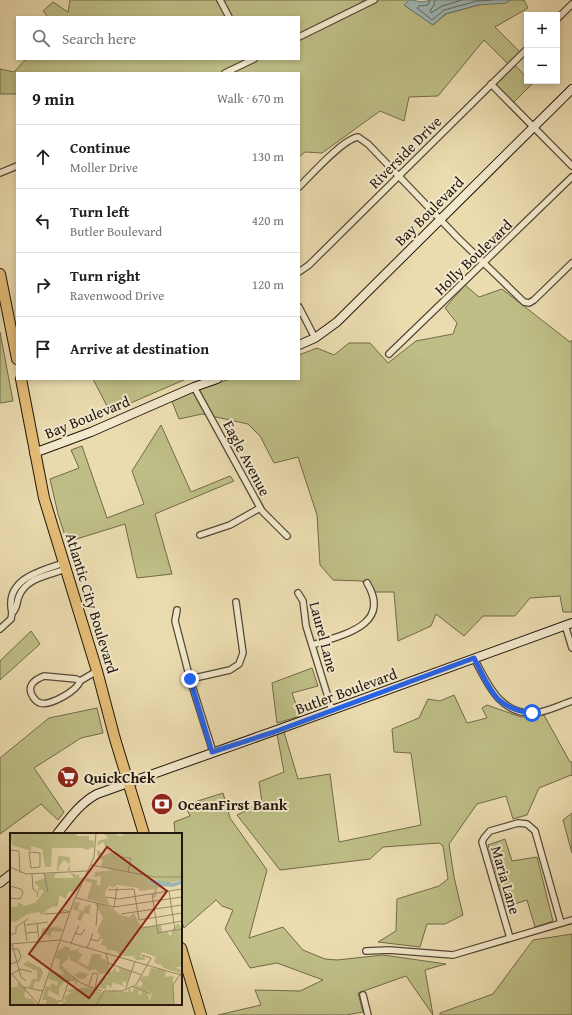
<!DOCTYPE html>
<html lang="en">
<head>
<meta charset="utf-8">
<style>
	:root { --surface:#fff; --page:#f6f6f6; --text:#202124; --muted:#757577; --line:#e0e0e0 }
	body { margin:0; font-family:"Gentium Book Plus",serif; background:var(--page); color:var(--text) }
	.controls { position:absolute; right:12px; top:12px; display:grid; overflow:hidden; border-radius:0px; box-shadow:0 2px 6px #0003 }
	.controls button { width:36px; height:36px; display:grid; place-items:center; padding:0; border:0; border-bottom:1px solid var(--line); background:var(--surface); color:var(--text); font:20px sans-serif }
	.stop { position:absolute; width:12px; height:12px; margin:-9px; border:3px solid #2563eb; border-radius:50%; background:#fff }
	.stop.end { background:#2563eb; border-color:#fff; box-shadow:0 1px 4px #0008 }
	.list { margin:0; padding:0; list-style:none }
	h2 { display:flex; justify-content:space-between; align-items:center; height:52px; margin:0; padding:0 16px; font-size:17px }
	h2 small { font-size:13px; font-weight:400; color:var(--muted) }
	.list li { display:grid; grid-template-columns:26px 1fr auto; gap:12px; align-items:center; box-sizing:border-box; height:64px; padding:0 16px; border-top:1px solid var(--line) }
	.list b { display:block; font-size:15px; white-space:nowrap }
	.list p { margin:0; font-size:13px; white-space:nowrap; color:var(--muted) }
	.list em { font-size:13px; font-style:normal; color:var(--muted) }
	.icon { flex:none; width:22px; height:22px; fill:none; stroke:currentColor; stroke-width:2; stroke-linecap:round; stroke-linejoin:round }
	.map { position:relative; flex:none; width:572px; height:1015px; overflow:hidden }
	.search { position:absolute; background:var(--surface); box-shadow:0 2px 6px #0003; left:16px; top:16px; width:284px; height:44px; display:flex; align-items:center; gap:10px; box-sizing:border-box; padding:0 14px; border-radius:0px; color:var(--muted); font-size:15px }
	.panel { position:absolute; background:var(--surface); box-shadow:0 2px 6px #0003; left:16px; top:72px; width:284px; height:308px; border-radius:0px }
	.map>svg:first-child { display:block }
	.green { fill:#bebe86; stroke:#706a4a }
	.water { fill:#9eb8b7; stroke:#6c7773 }
	.lines { fill:none; stroke-linecap:round; stroke-linejoin:round }
	.shore { stroke:#606762; stroke-width:1 }
	.street-casing { stroke:#544836; stroke-width:8 }
	.secondary-casing { stroke:#21160d; stroke-width:10 }
	.highway-casing { stroke:#21160d; stroke-width:12 }
	.street { stroke:#f2e8cc; stroke-width:5.5 }
	.secondary { stroke:#f2e8cc; stroke-width:8 }
	.highway { stroke:#e6be78; stroke-width:10 }
	.route { stroke:#2563eb; stroke-width:5 }
	.labels { text-anchor:middle; dominant-baseline:central; stroke-width:4; stroke-linejoin:round; paint-order:stroke }
	.street-label { font-size:15px; fill:#21160d; stroke:#f2e8cc }
	.poi-label { font-size:15px; font-weight:bold; fill:#21160d; stroke:#f2e8cc; text-anchor:start }
	.inset-road { fill:none; stroke:#9a8d6f; stroke-width:1 }
	.view { fill:#8f2418; fill-opacity:0.15; stroke:#8f2418; stroke-width:2 }
	.inset-edge { fill:none; stroke:#21160d; stroke-width:2 }
</style>
</head>
<body>
<div class="map">
<svg width="572" height="1015" viewBox="0 0 572 1015">
	<rect width="100%" height="100%" fill="#ebdcb0"/>
	<filter id="stains"><feTurbulence type="fractalNoise" baseFrequency=".005" numOctaves="4"/><feColorMatrix values="0 0 0 0 .2 0 0 0 0 .09 0 0 0 0 .02 0 0 0 .5 -.17"/></filter>
	<radialGradient id="worn" r=".72"><stop offset=".6" stop-color="#630" stop-opacity="0"/><stop offset="1" stop-color="#630" stop-opacity=".3"/></radialGradient>
	<g class="green">
		<polygon points="70,0 409,0 404,5 433,25 446,14 497,0 524,0 528,8 495,27 521,53 512,62 527,78 527,81 530,81 533,83 510,106 490,83 509,65 484,40 438,96 409,97 404,121 380,111 322,153 305,152 299,157 299,73 17,73 17,94 0,94 0,69 14,72 26,59 299,59 299,17 48,17 43,11 53,2 68,12"/>
		<polygon points="465,285 479,297 502,289 570,342 572,340 572,612 563,612 560,596 530,598 515,616 483,616 464,636 436,614 431,626 398,641 394,592 370,592 362,581 333,580 320,565 317,515 298,457 274,463 260,436 248,424 202,414 179,419 171,399 230,379 299,379 299,355 317,348 334,355 349,343 370,343 388,363 416,341 453,334 457,323 445,308"/>
		<polygon points="0,332 13,401 0,403"/>
		<polygon points="93,379 186,379 110,412"/>
		<polygon points="161,425 191,492 230,476 234,481 155,514 172,574 137,578 125,524 67,542 58,514 50,479 79,468 71,450 82,446 107,518 144,504 132,471"/>
		<polygon points="31,631 40,644 0,680 0,661"/>
		<polygon points="312,668 318,686 292,693 300,716 277,723 272,683"/>
		<polygon points="454,695 467,723 487,718 482,708 487,705 521,717 544,715 570,762 572,762 572,776 571,775 539,788 527,815 513,819 506,796 477,804 449,844 454,877 463,915 445,924 427,924 420,947 378,942 396,931 397,899 439,886 448,879 443,846 439,843 383,847 370,859 280,870 237,815 262,803 259,782 284,772 277,734 284,732 298,779 330,774 339,842 421,825 411,753 394,752 392,729 419,718 428,699 440,701"/>
		<polygon points="97,708 103,733 81,738 34,768 64,812 58,820 41,804 0,834 0,758 49,718"/>
		<polygon points="223,793 230,818 267,870 249,938 283,927 303,950 325,959 337,960 383,955 446,964 425,970 433,1015 406,976 358,993 363,1012 346,1015 218,1015 261,1005 255,990 300,991 323,980 277,963 250,968 225,929 233,910 222,906 216,900 184,928 181,919 181,834 175,834 174,822 190,816 185,805"/>
		<polygon points="572,813 572,853 563,820"/>
		<polygon points="505,839 512,861 537,857 553,921 535,927 527,900 506,907 488,845"/>
		<polygon points="572,934 572,1015 440,1015 440,1013 493,994 533,940"/>
	</g>
	<path class="water" d="M409,0c9,0 11,4 21,0h81l-5,3 -28,2 -33,9 -12,11 -29,-20z"/>
	<g class="lines">
		<g class="shore">
			<polyline points="430,0 428,5 419,6 417,8 432,20 444,10 477,1 492,0"/>
			<polyline points="435,0 434,5 430,11 431,13 442,6 462,0"/>
		</g>
		<g class="street-casing">
			<g id="street">
				<polyline points="220,0 229,17"/>
				<polyline points="557,19 572,4"/>
				<polyline points="299,37 374,0"/>
				<polyline points="225,73 254,59"/>
				<polyline points="491,84 572,166"/>
				<polyline points="0,173 17,166"/>
				<path d="M299,187c12,-12 44,-48 59,-50l10,7 89,93 67,65 5,1 5,-3 38,-37"/>
				<polyline points="299,272 309,265 527,49"/>
				<polyline points="299,307 315,338"/>
				<polyline points="389,354 572,177"/>
				<polyline points="194,387 262,511 287,536"/>
				<polyline points="200,535 230,525 260,508"/>
				<path d="M64,563c-24,8 -60,16 -52,50 6,-5 4,-10 7,-17 7,-18 30,-21 47,-27"/>
				<polyline points="298,593 303,601 306,626 332,710"/>
				<polyline points="177,610 175,621 190,679 213,752"/>
				<polyline points="565,625 572,648"/>
				<polyline points="0,629 11,619 12,613"/>
				<path d="M312,645c29,-10 81,-19 55,-62"/>
				<path d="M474,658c13,25 26,57 60,55 13,-1 26,-8 38,-12"/>
				<path d="M44,676l32,3 4,2c-3,10 -30,25 -40,22 -3,-1 -5,-3 -7,-6 -7,-11 1,-17 11,-21z"/>
				<polyline points="190,679 230,670 239,664 243,653 236,602"/>
				<polyline points="80,681 97,671"/>
				<polyline points="510,938 482,842 484,838 490,831 518,823 527,824 535,831 561,923"/>
				<polyline points="366,951 389,950 453,955 572,920"/>
				<polyline points="363,995 368,1015"/>
			</g>
		</g>
		<g class="secondary-casing">
			<g id="secondary">
				<polyline points="299,345 315,338 337,322 572,89"/>
				<polyline points="34,453 91,432 194,387 217,379"/>
				<path d="M57,834c12,-15 23,-31 40,-40l177,-63 298,-108"/>
				<polyline points="0,883 11,874"/>
			</g>
		</g>
		<g class="highway-casing">
			<g id="highway">
				<polyline points="0,274 17,359"/>
				<polyline points="21,379 44,498 97,671 115,739 144,834"/>
				<polyline points="181,948 201,1015"/>
			</g>
		</g>
		<use href="#street" class="street"/>
		<use href="#secondary" class="secondary"/>
		<use href="#highway" class="highway"/>
	</g>
	<g class="lines">
		<path class="route" d="M190,679l22,73 62,-20 200,-74c16,31 21,51 58,55"/>
	</g>
	<defs>
		<g id="supermarket-disc" transform="scale(1.15)"><circle r="9.5" fill="#8f2418" stroke="#f2e8cc"/><path d="M-6-5.5h2.5l.6 2H6L4.5 2H-2.5L-4.4-4H-6ZM-1.5 3.2a1.3 1.3 0 1 0 .1 0ZM3 3.2a1.3 1.3 0 1 0 .1 0Z" fill="#fff"/></g>
		<g id="bank-disc" transform="scale(1.15)"><circle r="9.5" fill="#8f2418" stroke="#f2e8cc"/><path d="M-6-4H6V4H-6ZM0-2.3a2.3 2.3 0 1 0 0 4.6a2.3 2.3 0 1 0 0-4.6Z" fill="#fff"/></g>
	</defs>
	<g fill-rule="evenodd">
		<use href="#supermarket-disc" x="68" y="777"/>
		<use href="#bank-disc" x="162" y="804"/>
	</g>
	<g class="labels">
		<g class="street-label">
			<text transform="translate(405 152) rotate(-45)">Riverside Drive</text>
			<text transform="translate(429 211) rotate(-45)">Bay Boulevard</text>
			<text transform="translate(473 257) rotate(-44)">Holly Boulevard</text>
			<text transform="translate(87 417) rotate(-22)">Bay Boulevard</text>
			<text transform="translate(247 458) rotate(62)">Eagle Avenue</text>
			<text transform="translate(92 603) rotate(73)">Atlantic City Boulevard</text>
			<text transform="translate(324 637) rotate(75)">Laurel Lane</text>
			<text transform="translate(346 691) rotate(-20)">Butler Boulevard</text>
			<text transform="translate(506 880) rotate(74)">Maria Lane</text>
		</g>
		<g class="poi-label">
			<text x="84" y="777">QuickChek</text>
			<text x="178" y="804">OceanFirst Bank</text>
		</g>
	</g>
	<g transform="translate(10 833)">
		<rect width="172" height="172" fill="#ebdcb0"/>
		<path d="M0,0h66l1,3h12v4l5,1v6l-7,3 -5,-2h-30l-1,19h-6l-3,-18 -11,-3v5l-19,-6zM103,0l7,3 6,-3h56v47l-13,3 -20,-4 1,4 12,4 -5,1 -1,9h-4l3,-8 -15,2 -2,-3 -21,-3 -4,3 -4,-2 -3,4 -1,5 5,10 -23,-6 5,-16 -7,-2 1,-3 11,2v5h3l1,-9 -7,1 1,-5 17,-2 -11,-4 2,-5 -6,-6v-5h2l4,6 13,-6 -10,-2 -3,-6 -6,4 1,-5 10,-3 -4,-4zM48,23l12,1v14l-3,-1 3,-6 -6,-4 -5,6v5l-2,-1zM60,39l7,4 2,-3v5l5,-1 -7,14 -9,1 -2,7 -7,-4 -1,11 -7,1 -10,8 -2,-3 -11,2 -13,8 -5,-1v-14h7l1,-5 7,4 11,-4 8,-11 -3,-2 -4,3 2,-5 -5,-5 11,-4 -1,-4 12,-1 -2,5h20zM70,67l-2,10 5,1 2,-4 6,-3 -2,10 6,2 -11,-3 -3,8 -4,-2 3,-7 -8,-3 3,-7 4,1zM84,69l19,6 7,7 9,2 5,-4 7,14 20,-2 1,7 6,-1 1,4h3l-1,-4 7,-8 4,5v39h-7l7,3 -2,3 -16,-5 -4,-5 -1,2 -5,-3 2,-5 -14,-5 -2,5 4,-1 1,4h-9l-2,-4h-14l-3,-5 -10,-1 -1,-4 -6,-1 3,-5 -6,-9 6,-13zM47,94l6,2 -2,3 -9,-1 -2,7 -1,-3h-8l1,-7zM55,113l5,2 -2,11 -7,6 19,18 -3,-1 -2,5v-6h-10l-6,7v8l-10,-6 -2,5 10,5 -1,5h-11l2,-5h-5l4,-14 4,1 2,-4 5,3 1,-4 -10,-3 3,-8 14,4 -6,-7 1,-9h-5l3,-8zM71,113l-3,6 4,2 -4,8 10,4 4,-12h6l3,1v4h3l5,5v7l3,1 3,-6 1,6 4,-1 -2,-4 13,4 -4,12 -4,-2 -1,3 3,3 -12,-5 -2,6 -4,-4 -1,5 -7,-1 4,-11h5v-4l-8,1 -5,-5 -6,2 -4,8h-6l-5,-4 6,-3 7,2 2,-4 -19,-10 -1,-9 8,-1zM17,128l14,7 2,5 -4,9 -4,-1 -2,8 -4,-2 3,-7 5,-2v-7l-14,-6zM141,135l15,2 -1,7 8,-1v29h-109l-2,-3h4l-2,-5 7,-4 -5,-3 25,-3 11,6 14,-3 1,4 1,-3 10,1 1,-4 3,5 2,-4 5,1 -1,5 4,-1 -1,-3 6,2 3,8 2,-8 -16,-5 1,-3 4,2 2,-4 -3,-2 1,-4 7,-1zM9,149l8,9 -3,2 1,5 7,1 4,6h-26v-18h7z" fill="#bebe86"/>
		<path d="M139,46l24,4 9,-3v4l-9,3 -13,-1 -10,-3z" fill="#9eb8b7"/>
		<path class="inset-road" d="M0,17l9,1 1,22M19,19l11,1v14l-9,1zM106,20l5,4 10,1 -3,15M81,32l64,12h27M0,34l16,7 62,-3M34,40l4,19M22,41l1,15 5,4 -1,4M0,53l11,3 2,4 -3,6 -10,-1M98,57l26,-1 5,31 43,-7M159,58l6,39M142,61l6,39M96,64l13,2 63,-10M66,65l38,9 68,-10M104,74l3,-20M60,79l-9,1 3,-3 6,2M34,81l17,-1M111,81l61,-9M14,88l3,20M27,91l2,16M16,92l22,-3M86,93l2,-23M6,94l12,-8M132,95l40,-7M16,100l12,-1M65,100l6,2 4,-6M147,100l25,-4M0,102l6,-2v-6M80,106l8,2 3,-4M50,107l121,35M61,110l8,-18M0,111l50,-4M2,111l9,33 5,4M77,115l6,-15M0,116h8l3,7 -2,5 -9,3M96,120l2,10 34,12M0,139l28,32 11,1M2,141l8,-5 12,3M62,143l9,7 21,8M79,152l4,-12 5,1 -3,14M14,154l19,4M123,154l18,7M116,155l9,-27M28,172l35,-102 21,-46 2,-24M46,172l2,-4h4l7,-21M86,172l8,-14h18l14,-6 15,-27 -9,-3M164,172l-1,-20 9,-13"/>
		<path class="view" d="M97,14l60,44 -78,107 -60,-44z"/>
		<rect width="172" height="172" class="inset-edge"/>
	</g>
	<rect width="100%" height="100%" filter="url(#stains)"/>
	<rect width="100%" height="100%" fill="url(#worn)"/>
</svg>
<div class="controls">
<button>+</button>
<button>−</button>
</div>
<div class="stop" style="left:532px;top:713px"></div>
<div class="stop end" style="left:190px;top:679px"></div>
<div class="search"><svg class="icon" aria-label="search" viewBox="0 0 24 24"><circle cx="10" cy="10" r="6"/><path d="M15 15l6 6"/></svg>Search here</div>
<section class="panel">
<h2>9 min<small>Walk · 670 m</small></h2>
<ul class="list">
<li><svg class="icon" aria-label="ahead" viewBox="0 0 24 24"><path d="M12 20V5M6 11l6-6 6 6"/></svg><div><b>Continue</b><p>Moller Drive</p></div><em>130 m</em></li>
<li><svg class="icon" aria-label="left" viewBox="0 0 24 24"><path d="M17 20v-9H6M10 6l-5 5 5 5"/></svg><div><b>Turn left</b><p>Butler Boulevard</p></div><em>420 m</em></li>
<li><svg class="icon" aria-label="right" viewBox="0 0 24 24"><path d="M7 20v-9h11M14 6l5 5-5 5"/></svg><div><b>Turn right</b><p>Ravenwood Drive</p></div><em>120 m</em></li>
<li><svg class="icon" aria-label="arrive" viewBox="0 0 24 24"><path d="M6 21V4h12l-3 4 3 4H6"/></svg><div><b>Arrive at destination</b></div></li>
</ul>
</section>
</div>
</body>
</html>
